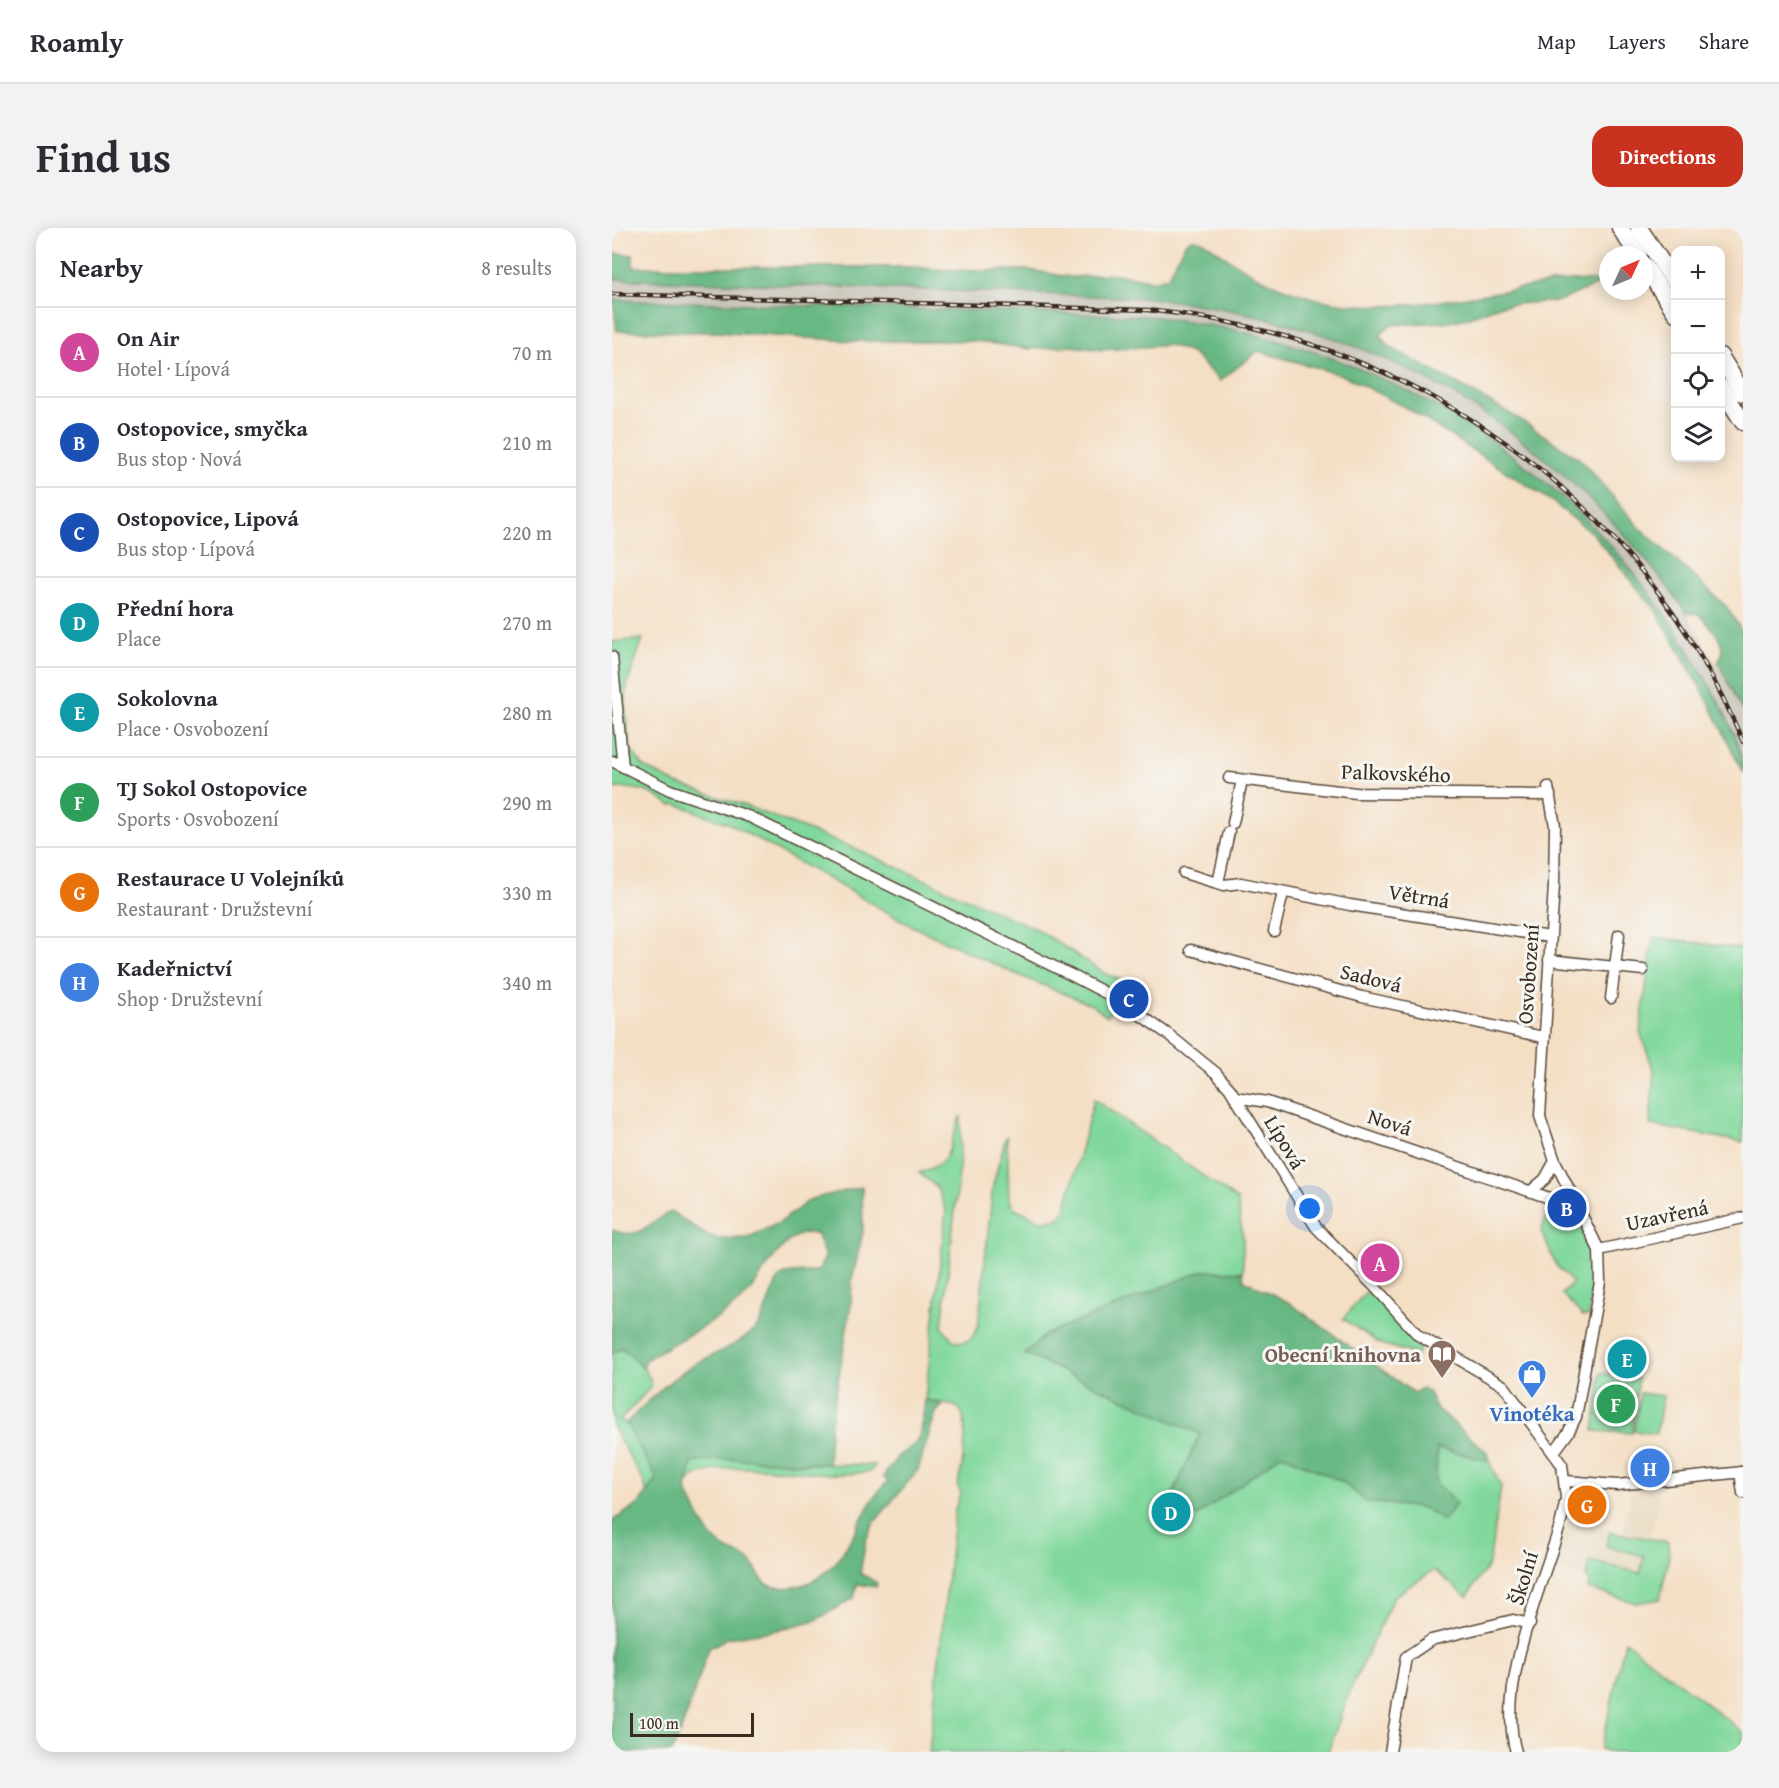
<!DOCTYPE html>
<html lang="en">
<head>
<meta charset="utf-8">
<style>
	:root { --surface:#fff; --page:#f2f2f3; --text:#2b2b33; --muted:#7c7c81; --line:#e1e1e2; --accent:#c8321e }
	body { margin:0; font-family:"Gentium Book Plus",serif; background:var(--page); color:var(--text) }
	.controls { position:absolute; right:18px; top:18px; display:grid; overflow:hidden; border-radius:12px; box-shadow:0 3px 15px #0003 }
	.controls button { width:54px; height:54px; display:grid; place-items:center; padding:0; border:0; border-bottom:2px solid var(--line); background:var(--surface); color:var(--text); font:30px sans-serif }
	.compass { position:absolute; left:987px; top:18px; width:54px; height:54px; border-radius:50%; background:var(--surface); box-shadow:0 3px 15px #0003; rotate:46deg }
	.scale { position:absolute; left:18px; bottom:15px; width:124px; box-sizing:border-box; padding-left:6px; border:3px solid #3b2a1e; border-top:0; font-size:16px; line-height:21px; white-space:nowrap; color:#3b2a1e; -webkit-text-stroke:4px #f6f6f2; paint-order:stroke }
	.you { position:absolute; left:698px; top:981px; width:21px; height:21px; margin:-15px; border:4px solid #fff; border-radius:50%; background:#1a73e8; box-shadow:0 0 0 9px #1a73e833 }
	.badge { display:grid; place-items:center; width:39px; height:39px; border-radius:50%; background:var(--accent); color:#fff; font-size:20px; font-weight:700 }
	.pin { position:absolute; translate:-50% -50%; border:3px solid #fff; box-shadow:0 2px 6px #0006 }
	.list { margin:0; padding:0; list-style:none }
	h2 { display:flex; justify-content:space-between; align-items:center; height:78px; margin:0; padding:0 24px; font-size:26px }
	h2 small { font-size:20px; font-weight:400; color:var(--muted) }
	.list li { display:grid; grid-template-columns:39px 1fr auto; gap:18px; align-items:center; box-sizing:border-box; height:90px; padding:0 24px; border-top:2px solid var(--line) }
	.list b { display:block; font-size:22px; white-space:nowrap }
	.list p { margin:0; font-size:20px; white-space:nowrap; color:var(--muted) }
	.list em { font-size:20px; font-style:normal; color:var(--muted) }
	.icon { flex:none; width:33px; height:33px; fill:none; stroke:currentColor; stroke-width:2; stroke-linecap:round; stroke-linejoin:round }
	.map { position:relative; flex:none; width:1131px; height:1524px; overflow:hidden; border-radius:18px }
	header { display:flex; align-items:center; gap:36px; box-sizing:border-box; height:84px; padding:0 30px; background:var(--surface); border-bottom:2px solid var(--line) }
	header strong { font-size:28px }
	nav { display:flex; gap:33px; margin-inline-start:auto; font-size:21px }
	.intro { display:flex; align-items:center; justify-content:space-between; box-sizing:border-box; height:144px; padding:0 36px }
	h1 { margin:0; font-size:42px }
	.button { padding:15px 27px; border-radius:18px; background:var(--accent); color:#fff; font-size:21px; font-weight:700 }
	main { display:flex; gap:36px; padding:0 36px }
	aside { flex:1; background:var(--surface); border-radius:18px; box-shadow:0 3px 15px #0003 }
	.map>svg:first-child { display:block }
	.built { fill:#e5d6b7 }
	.industrial { fill:#c9c3b8 }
	.green { fill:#81d89c; stroke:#5e815d; stroke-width:1.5 }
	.forest { fill:#68b884; stroke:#527151; stroke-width:1.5 }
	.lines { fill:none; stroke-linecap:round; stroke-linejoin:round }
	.minor-casing { stroke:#574537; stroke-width:13 }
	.highway-casing { stroke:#574537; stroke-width:19 }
	.minor { stroke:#fff; stroke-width:10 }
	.highway { stroke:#fff; stroke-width:16 }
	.rail-casing { stroke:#3b2a1e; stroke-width:4.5 }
	.rail { stroke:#f6f6f2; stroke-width:2; stroke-dasharray:7; stroke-linecap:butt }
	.labels { text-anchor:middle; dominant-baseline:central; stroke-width:6; stroke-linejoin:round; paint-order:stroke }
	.street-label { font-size:21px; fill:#3b2a1e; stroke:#f6f6f2 }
	.education-label { font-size:21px; font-weight:bold; fill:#785e54; stroke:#f6f6f2; text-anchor:end }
	.shop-label { font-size:21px; font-weight:bold; fill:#366cbe; stroke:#f6f6f2 }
</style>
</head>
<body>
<header>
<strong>Roamly</strong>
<nav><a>Map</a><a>Layers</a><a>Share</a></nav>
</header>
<div class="intro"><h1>Find us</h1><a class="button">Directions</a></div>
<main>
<aside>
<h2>Nearby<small>8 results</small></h2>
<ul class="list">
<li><span class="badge" style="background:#d1479c">A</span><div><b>On Air</b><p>Hotel · Lípová</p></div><em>70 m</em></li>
<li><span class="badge" style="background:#1a4fb4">B</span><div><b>Ostopovice, smyčka</b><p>Bus stop · Nová</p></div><em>210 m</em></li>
<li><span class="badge" style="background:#1a4fb4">C</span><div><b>Ostopovice, Lipová</b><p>Bus stop · Lípová</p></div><em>220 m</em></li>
<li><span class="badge" style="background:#0f9aa8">D</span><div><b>Přední hora</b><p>Place</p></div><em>270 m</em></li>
<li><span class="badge" style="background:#0f9aa8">E</span><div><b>Sokolovna</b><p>Place · Osvobození</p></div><em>280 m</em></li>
<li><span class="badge" style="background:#2e9e5b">F</span><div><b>TJ Sokol Ostopovice</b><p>Sports · Osvobození</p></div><em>290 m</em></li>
<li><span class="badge" style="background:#e8710a">G</span><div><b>Restaurace U Volejníků</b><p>Restaurant · Družstevní</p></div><em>330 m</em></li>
<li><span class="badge" style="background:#3f7fe0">H</span><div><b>Kadeřnictví</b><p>Shop · Družstevní</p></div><em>340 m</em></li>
</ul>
</aside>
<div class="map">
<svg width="1131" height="1524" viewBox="0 0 1131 1524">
	<rect width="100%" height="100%" fill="#f6f6f2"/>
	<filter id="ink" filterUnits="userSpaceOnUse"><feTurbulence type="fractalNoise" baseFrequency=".0167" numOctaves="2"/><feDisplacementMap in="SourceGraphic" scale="12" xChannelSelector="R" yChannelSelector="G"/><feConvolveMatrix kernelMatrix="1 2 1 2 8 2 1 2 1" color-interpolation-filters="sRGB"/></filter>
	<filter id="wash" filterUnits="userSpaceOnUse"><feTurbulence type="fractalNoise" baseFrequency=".008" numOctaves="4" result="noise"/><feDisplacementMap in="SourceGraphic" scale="24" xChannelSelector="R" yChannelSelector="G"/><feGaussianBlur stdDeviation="1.35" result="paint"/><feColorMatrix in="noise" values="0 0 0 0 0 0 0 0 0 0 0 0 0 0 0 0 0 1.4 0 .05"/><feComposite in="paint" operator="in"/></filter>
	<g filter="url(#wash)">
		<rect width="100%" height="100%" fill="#f4dfc5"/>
		<polygon class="built" points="1045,1263 1046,1275 1037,1311 1056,1314 1057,1328 1048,1371 1024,1375 976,1361 977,1352 941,1341 955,1294 1010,1306 1018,1275 1017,1265"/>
		<polygon class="industrial" points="0,51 486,67 576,74 614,80 695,100 779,133 847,169 907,209 964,256 1033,328 1075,385 1131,483 1131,533 1077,424 1059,395 974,292 928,249 838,185 772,150 689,118 611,98 573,92 485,86 0,72"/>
		<g class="green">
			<path d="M31,411l-16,45 -2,26 5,39 14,18 33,17 69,22 117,46 177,79 64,42 17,7 14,-1 -28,37 -15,-11 -81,-33 -101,-47 -180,-101 -54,-20 -5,2c-18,-14 -35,-21 -59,-17v-147z"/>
			<polygon points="1041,709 1131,721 1131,914 1038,897 1042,843 1028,804"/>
			<path d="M482,871l143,101 6,37v35l-41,-1 -71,31 -85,32 -21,20 175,80 -33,73 27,11 88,-64 59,27 26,21 57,6 12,-24 1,-36 52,13 12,26 -12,77 -22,33 -33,-27 -40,26 -44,95 -22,61h-399l26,-243 6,-17 -4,-6c5,-15 15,-69 0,-79 -2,-1 -26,-6 -32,-8l21,-188 -9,-24 -18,-14c38,-12 27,-26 42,-57l-2,57 -17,154 11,13c13,6 20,-1 25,-13l15,-142 12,-45 2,-4 2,62 4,9 28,14 17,-2 7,-9z"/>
			<path d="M938,978l14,5 -3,9 8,2 9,-1c22,43 14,50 11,95h-6l-21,-22 11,-11 -17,-18 -15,-34z"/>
			<polygon points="758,1059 808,1119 805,1127 767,1115 731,1091"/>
			<path d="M10,1120c10,10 31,24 29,39l-31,33 6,3 31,56 -11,13 -2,-10 -32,-56v-73z"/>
			<polygon points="989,1145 1026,1150 1020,1205 982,1203"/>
			<polygon points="1028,1165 1051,1168 1044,1206 1022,1203"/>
			<path d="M117,1229l72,7 74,1 -5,7c-13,1 -25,3 -38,2 -32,-1 -123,-18 -145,9l5,-20z"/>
			<polygon points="998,1304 1056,1314 1057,1328 1048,1371 1024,1375 976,1361 977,1352 974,1351 978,1333 1028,1345 1032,1328 994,1318"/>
			<polygon points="1013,1413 1131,1504 1131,1524 998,1524 989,1521"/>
		</g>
		<g class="forest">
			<path d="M579,11c12,-1 23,10 32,16 34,24 68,40 109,47 59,10 118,-2 177,-12 33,-5 61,-13 95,-8l-45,19 -57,4 -38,14 -19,3 -55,3 -10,11 8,10 128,71 64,42 60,69 86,78 17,27v78l-25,-48c13,-19 -7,-35 -19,-49l-12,-1c-134,-186 -309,-292 -538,-315l-537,-19v-26l21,2v12h284c36,5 71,4 107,3 13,-1 34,7 50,7 13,0 31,-4 41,-3 17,1 38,12 54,1l15,-30z"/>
			<path d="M1,72l535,16c227,24 423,141 542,337 19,31 53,84 53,120l-34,-70 -54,-94 -62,-75 -43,-34 -138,-89 -67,-35 -87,-25 -38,30 -27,-27 -23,-9 -68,5 -30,-4 -41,3 -56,-8h-123l-139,-9 -96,-1z"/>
			<path d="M250,959l1,45 -11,47 -1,26 -21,123 -2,36c-46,0 -90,-10 -136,-1l-6,26c9,19 19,46 37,58 8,6 22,8 28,15 6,7 8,17 16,22 9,5 22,4 32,2 51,-12 54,-72 89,-105l-5,-4 15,-21 18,-13 5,-11 4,-33 18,6 -7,7 -18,58 -45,54 -7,16 -6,33 17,10 -1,4 -19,-3 -3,14 -38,22 -38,10 -51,8 -18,10 -30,89 -8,15h-59v-231l27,-17 18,-25 -31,-56c21,-20 41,-42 66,-57 21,-13 47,-20 64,-38 11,-12 16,-47 27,-53 7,-4 25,-1 36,-5l6,-13 -8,-22c-28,-13 -54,40 -67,56 -24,28 -73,48 -104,69l-3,8 -21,-20 -10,5v-123c33,12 34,-10 60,-18l31,21 15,6 29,-1 32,-15 32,-24z"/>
			<polygon points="590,1043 631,1044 632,1052 676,1074 802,1165 810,1160 817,1165 825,1181 875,1224 877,1233 825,1220 824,1256 844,1275 831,1293 812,1280 755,1274 729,1253 670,1226 582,1290 555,1279 588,1206 413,1126 433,1107"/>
		</g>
	</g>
	<g filter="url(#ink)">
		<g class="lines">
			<g class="minor-casing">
				<g id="minor">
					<polyline points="0,429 11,539"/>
					<path d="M0,533l58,29 80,27 319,157 50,26 50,35 47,38 14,16 86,138 58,59 44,49 86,51 58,79 4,33 -5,24c-19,65 -65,163 -45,230"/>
					<polyline points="617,550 744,565 938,567"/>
					<polyline points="936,559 943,598 942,657 928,888 943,933 987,1022 988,1054 964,1189 956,1205 942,1224"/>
					<polyline points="621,595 630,552"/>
					<polyline points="572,645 612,657 629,655 738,677 938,709"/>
					<polyline points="606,655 617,604"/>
					<polyline points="662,703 671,665"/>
					<polyline points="579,722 750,769 931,809"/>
					<polyline points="937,732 1031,742"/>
					<polyline points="999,770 1007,707"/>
					<polyline points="623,869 655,874 967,980"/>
					<polyline points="920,962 933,951 943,933"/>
					<polyline points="987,1022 1131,990"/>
					<polyline points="1128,1244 1131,1265"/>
					<polyline points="954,1253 1005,1257 1131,1244"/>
					<polyline points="778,1524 794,1429 819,1412 901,1392 918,1396"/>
				</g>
			</g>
			<g class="highway-casing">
				<g id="highway">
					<polyline points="1008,0 1026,27"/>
					<polyline points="1027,0 1064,56"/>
					<polyline points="1032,37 1064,85"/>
					<polyline points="1108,128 1131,165"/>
					<polyline points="1108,158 1131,194"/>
				</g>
			</g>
			<use href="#minor" class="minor"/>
			<use href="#highway" class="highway"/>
			<g class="rail-casing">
				<path id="rail" d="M0,66l535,16c265,26 493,184 596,432"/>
			</g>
			<use href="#rail" class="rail"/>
		</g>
	</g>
	<defs>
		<g id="library-pin" transform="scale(1.5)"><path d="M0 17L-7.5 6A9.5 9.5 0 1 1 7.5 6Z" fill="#8d6e63" stroke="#f6f6f2"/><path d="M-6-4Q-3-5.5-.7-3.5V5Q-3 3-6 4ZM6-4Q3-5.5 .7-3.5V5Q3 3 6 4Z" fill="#fff"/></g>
		<g id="shop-pin" transform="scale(1.5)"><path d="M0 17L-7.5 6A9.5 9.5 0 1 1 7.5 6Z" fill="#3f7fe0" stroke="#f6f6f2"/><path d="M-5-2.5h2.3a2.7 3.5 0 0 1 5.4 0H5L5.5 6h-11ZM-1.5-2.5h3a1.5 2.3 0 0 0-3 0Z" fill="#fff"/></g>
	</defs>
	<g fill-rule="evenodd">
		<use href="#library-pin" x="830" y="1126"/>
		<use href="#shop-pin" x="920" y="1146"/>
	</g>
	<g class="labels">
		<g class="street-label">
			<text transform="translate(784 545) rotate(2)">Palkovského</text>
			<text transform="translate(807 668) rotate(9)">Větrná</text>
			<text transform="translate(916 746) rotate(-86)">Osvobození</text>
			<text transform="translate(759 750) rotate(14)">Sadová</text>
			<text transform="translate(778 894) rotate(18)">Nová</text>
			<text transform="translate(673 914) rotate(59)">Lípová</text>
			<text transform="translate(1055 987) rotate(-12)">Uzavřená</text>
			<text transform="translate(911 1350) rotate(-73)">Školní</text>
		</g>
		<g class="education-label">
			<text x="809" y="1126">Obecní knihovna</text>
		</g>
		<g class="shop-label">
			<text x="920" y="1185">Vinotéka</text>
		</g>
	</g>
</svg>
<div class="controls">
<button>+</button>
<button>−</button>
<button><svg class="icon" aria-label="locate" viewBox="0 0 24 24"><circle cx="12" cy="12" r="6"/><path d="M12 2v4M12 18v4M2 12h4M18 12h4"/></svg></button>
<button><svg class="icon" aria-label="layers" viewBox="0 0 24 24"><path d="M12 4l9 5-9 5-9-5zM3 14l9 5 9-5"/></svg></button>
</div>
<svg class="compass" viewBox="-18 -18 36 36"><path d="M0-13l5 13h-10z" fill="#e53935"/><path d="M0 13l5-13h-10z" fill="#7c7c81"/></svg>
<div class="scale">100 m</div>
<div class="you"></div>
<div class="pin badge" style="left:768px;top:1035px;background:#d1479c">A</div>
<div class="pin badge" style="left:955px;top:980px;background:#1a4fb4">B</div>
<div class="pin badge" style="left:517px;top:771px;background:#1a4fb4">C</div>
<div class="pin badge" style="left:559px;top:1284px;background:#0f9aa8">D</div>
<div class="pin badge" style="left:1015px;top:1131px;background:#0f9aa8">E</div>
<div class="pin badge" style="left:1004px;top:1176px;background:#2e9e5b">F</div>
<div class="pin badge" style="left:975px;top:1277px;background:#e8710a">G</div>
<div class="pin badge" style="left:1038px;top:1240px;background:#3f7fe0">H</div>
</div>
</main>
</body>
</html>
